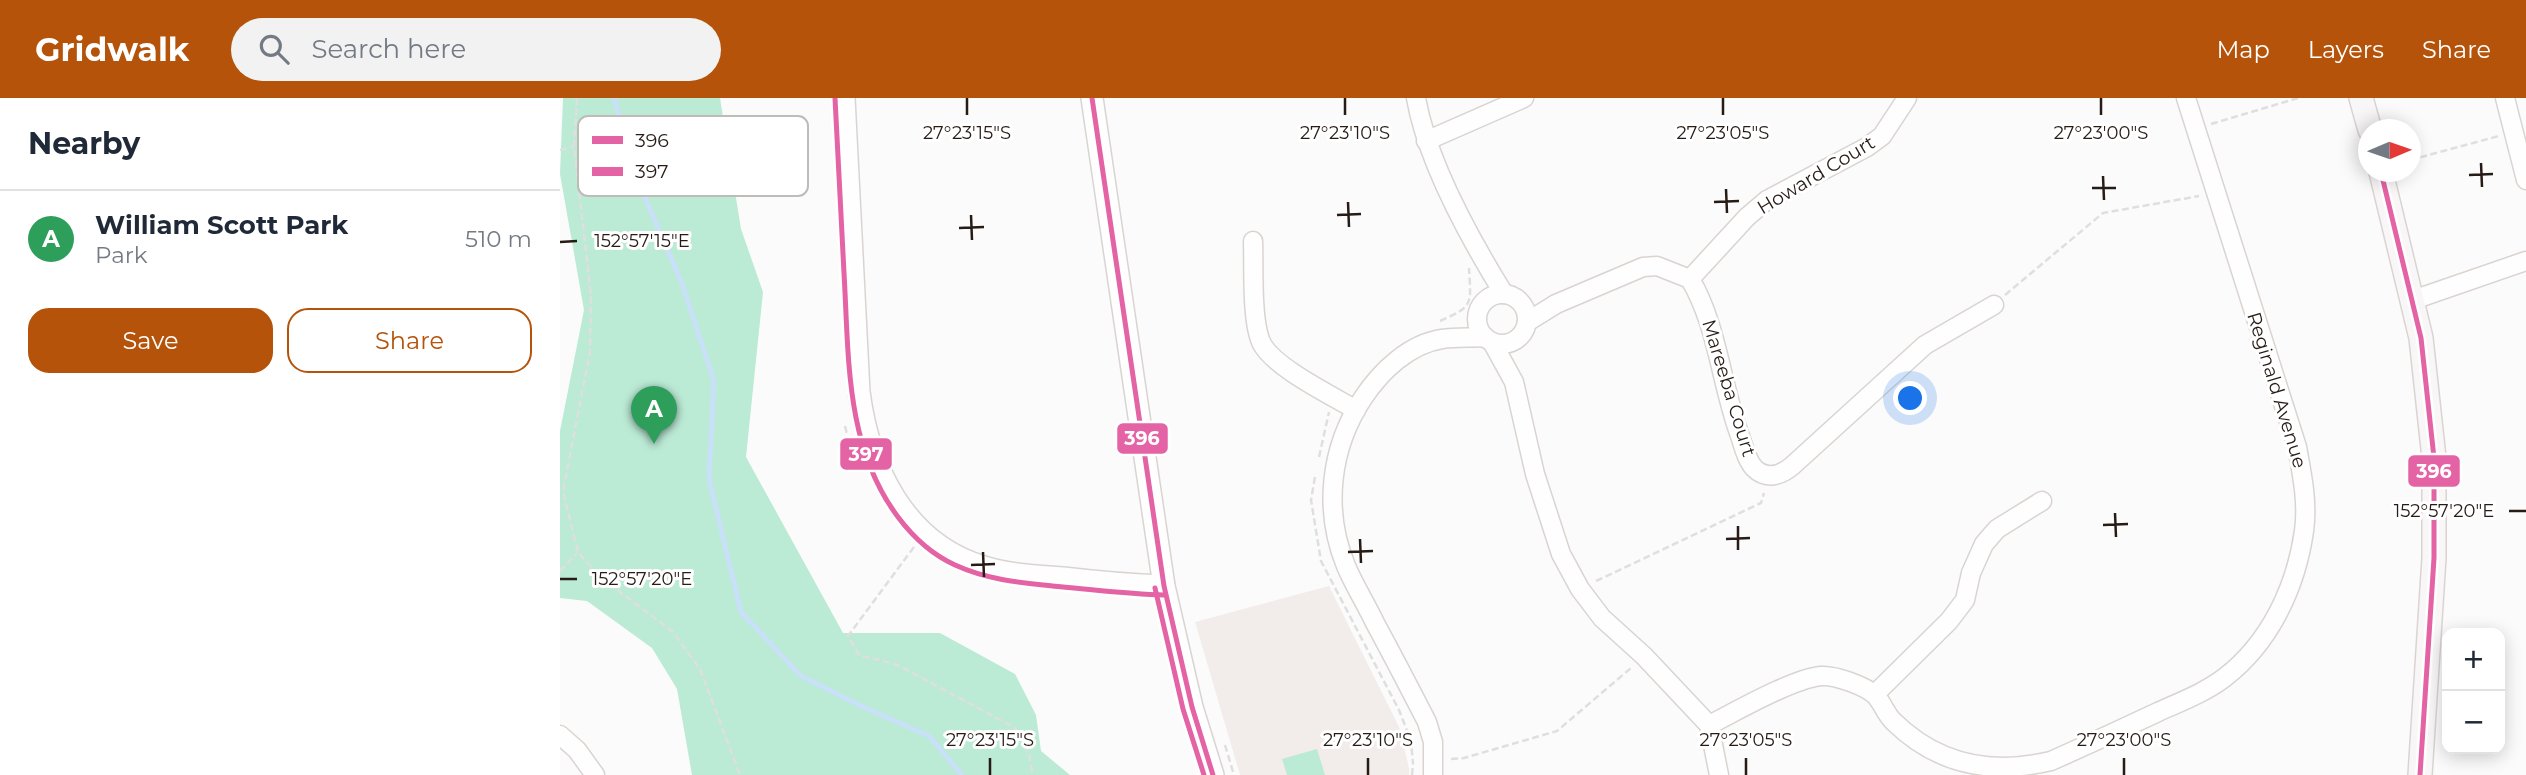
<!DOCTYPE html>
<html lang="en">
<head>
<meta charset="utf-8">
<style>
	:root { --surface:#fff; --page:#f2f2f3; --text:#1f2937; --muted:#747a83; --line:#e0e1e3; --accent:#b45309 }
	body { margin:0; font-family:Montserrat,sans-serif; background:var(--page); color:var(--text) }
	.controls { position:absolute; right:21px; bottom:21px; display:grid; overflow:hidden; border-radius:14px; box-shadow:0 4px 18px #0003 }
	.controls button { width:63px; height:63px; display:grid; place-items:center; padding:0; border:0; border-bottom:2px solid var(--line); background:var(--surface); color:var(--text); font:35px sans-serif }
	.compass { position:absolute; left:1798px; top:21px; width:63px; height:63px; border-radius:50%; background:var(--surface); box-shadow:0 4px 18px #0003; rotate:88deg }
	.you { position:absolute; left:1351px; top:301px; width:24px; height:24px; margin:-18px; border:5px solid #fff; border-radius:50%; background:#1a73e8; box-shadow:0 0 0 10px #1a73e833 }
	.badge { display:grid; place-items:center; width:46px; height:46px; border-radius:50%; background:var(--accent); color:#fff; font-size:23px; font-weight:700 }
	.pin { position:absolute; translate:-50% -58px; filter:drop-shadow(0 2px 4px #0008) }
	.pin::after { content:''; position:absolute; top:37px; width:24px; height:21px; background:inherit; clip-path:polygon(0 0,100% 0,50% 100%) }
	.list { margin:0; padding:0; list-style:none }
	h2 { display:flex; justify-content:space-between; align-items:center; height:91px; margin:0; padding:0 28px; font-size:30px }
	h2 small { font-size:23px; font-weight:400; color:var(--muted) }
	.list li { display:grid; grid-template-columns:46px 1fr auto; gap:21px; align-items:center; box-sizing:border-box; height:98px; padding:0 28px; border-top:2px solid var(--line) }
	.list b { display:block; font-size:26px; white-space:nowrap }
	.list p { margin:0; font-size:23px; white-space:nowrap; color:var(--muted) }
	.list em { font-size:23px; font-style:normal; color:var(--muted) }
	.actions { display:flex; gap:14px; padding:21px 28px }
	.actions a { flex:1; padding:16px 0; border:2px solid var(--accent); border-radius:21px; text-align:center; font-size:24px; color:var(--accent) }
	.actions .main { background:var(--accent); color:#fff }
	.icon { flex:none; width:38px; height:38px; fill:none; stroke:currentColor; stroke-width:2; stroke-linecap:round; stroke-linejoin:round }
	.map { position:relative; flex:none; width:1966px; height:677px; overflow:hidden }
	header { display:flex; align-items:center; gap:42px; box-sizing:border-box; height:98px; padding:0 35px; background:var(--accent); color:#fff }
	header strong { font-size:33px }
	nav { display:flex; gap:38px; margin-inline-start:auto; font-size:24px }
	.search { width:490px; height:63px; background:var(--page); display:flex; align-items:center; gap:18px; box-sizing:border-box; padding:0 24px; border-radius:38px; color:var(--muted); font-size:26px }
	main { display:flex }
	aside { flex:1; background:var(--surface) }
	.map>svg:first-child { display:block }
	.built { fill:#f2edea }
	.green { fill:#bbead5 }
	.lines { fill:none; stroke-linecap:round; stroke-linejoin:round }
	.stream { stroke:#c8e0f8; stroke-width:5 }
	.minor-casing { stroke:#dad4d1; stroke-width:21 }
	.tertiary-casing { stroke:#dad4d1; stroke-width:24 }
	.secondary-casing { stroke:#dad4d1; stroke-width:26 }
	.path { stroke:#dfdfdf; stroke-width:2.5; stroke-dasharray:7 3.5; stroke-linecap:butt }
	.minor { stroke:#fefefe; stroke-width:18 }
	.tertiary { stroke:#fefefe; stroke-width:21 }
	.secondary { stroke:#f9f6f7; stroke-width:23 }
	.bus-1-casing { stroke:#fff; stroke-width:10 }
	.bus-2-casing { stroke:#fff; stroke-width:10 }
	.bus-1 { stroke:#e463a4; stroke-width:5 }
	.bus-2 { stroke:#e463a4; stroke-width:5 }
	.ticks { fill:none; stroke:#271b15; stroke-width:2.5 }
	.labels { text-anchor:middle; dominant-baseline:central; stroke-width:6; stroke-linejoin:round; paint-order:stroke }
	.street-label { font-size:19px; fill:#271b15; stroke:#fff }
	.key { fill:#fff; stroke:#bebbb9; stroke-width:2 }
	.key-label { font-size:19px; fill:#271b15 }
	.ticks-label { font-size:18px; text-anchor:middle; fill:#271b15; stroke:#fff; stroke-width:6; stroke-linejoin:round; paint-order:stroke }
	.line-badge { stroke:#fff; stroke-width:2.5 }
	.badge-label { font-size:19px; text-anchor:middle; font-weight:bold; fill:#fff }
</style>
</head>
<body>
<header>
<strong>Gridwalk</strong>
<div class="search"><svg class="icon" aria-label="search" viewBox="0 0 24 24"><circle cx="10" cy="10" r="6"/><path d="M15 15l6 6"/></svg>Search here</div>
<nav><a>Map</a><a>Layers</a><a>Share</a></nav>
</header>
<main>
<aside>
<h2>Nearby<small></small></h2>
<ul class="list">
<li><span class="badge" style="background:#2e9e5b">A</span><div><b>William Scott Park</b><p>Park</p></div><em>510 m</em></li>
</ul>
<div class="actions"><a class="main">Save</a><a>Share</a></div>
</aside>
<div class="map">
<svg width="1966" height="677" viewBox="0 0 1966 677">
	<rect width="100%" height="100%" fill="#fbfbfb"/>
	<polygon class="built" points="769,488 840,631 849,670 849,677 680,677 635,524"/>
	<g class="green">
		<polygon points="3,0 160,0 181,131 203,194 186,359 283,535 380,535 455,576 476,617 481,653 510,677 132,677 117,591 92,550 27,503 0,500 0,333 24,212 0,76"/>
		<polygon points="757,651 765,677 727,677 722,661"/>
	</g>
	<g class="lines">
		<polyline class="stream" points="54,0 80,88 121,183 154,283 149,381 181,514 241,578 303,609 369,638 402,677"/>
		<g class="minor-casing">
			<g id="minor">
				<path d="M856,0c11,63 54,141 88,196"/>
				<polyline points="1945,0 1966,82"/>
				<polyline points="866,43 964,0"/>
				<path d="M693,143c1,25 -2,82 9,103 13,24 69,51 94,66"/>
				<polyline points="1130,181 1187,119 1207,102 1307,49 1322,38 1347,0"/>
				<circle cx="942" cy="221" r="25"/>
				<polyline points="1853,202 1966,163"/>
				<path d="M967,224l29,-18 87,-37 14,-1 33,13c27,45 31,104 49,154 4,11 7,26 15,35 12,12 26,8 38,-2l133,-121 69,-40"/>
				<polyline points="932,244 954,284 975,376 1001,456 1020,491 1042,520 1084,558 1149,627 1159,677"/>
				<polyline points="1315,596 1389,523 1405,502 1411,475 1424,446 1437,431 1482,403"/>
				<path d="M1149,627c28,-14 83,-46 112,-49 14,-1 45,10 55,20 7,8 10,19 18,26 44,43 98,53 157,39 36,-16 71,-32 107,-49 22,-10 46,-19 66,-34 46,-35 72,-91 80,-147 4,-28 -2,-57 -7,-84l-111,-349"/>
				<polyline points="0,637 17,652 35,677"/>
				<path d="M873,677v-33l-6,-20c-17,-33 -34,-66 -52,-99 -9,-19 -21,-38 -29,-57 -23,-56 -16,-118 17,-168 18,-27 46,-54 79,-59 14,-2 29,-1 43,-2"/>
			</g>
		</g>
		<g class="tertiary-casing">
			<g id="tertiary">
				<path d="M284,0l15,294c10,76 46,152 125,175 26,8 53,9 79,11 34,4 67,7 101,8"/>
				<polyline points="532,0 604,488 632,609 653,677"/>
			</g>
		</g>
		<g class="secondary-casing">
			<g id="secondary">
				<polyline points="1801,0 1810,32"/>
				<polyline points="1821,74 1861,240 1874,360 1874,460 1860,677"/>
			</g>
		</g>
		<g class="path">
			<polyline points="17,0 14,49 31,197 30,254 3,393 18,454 40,479 112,533 140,571 180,677"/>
			<polyline points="1651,26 1738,0"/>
			<polyline points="0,52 14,49"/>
			<polyline points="1850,62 1939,38"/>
			<polyline points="1445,197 1543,115 1639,98"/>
			<path d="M880,223c34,-15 31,-16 29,-53"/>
			<polyline points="285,328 293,362 298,372"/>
			<polyline points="759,359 769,314"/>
			<polyline points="755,379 751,402 761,463 839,612 851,643 853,665"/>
			<polyline points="354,449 288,538 299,557 338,567 455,630 469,656 473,677"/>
			<polyline points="0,473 17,455"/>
			<polyline points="1036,483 1201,405 1204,395"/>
			<polyline points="665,647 674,677"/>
			<polyline points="891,661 904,660 997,633 1071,570"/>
			<polyline points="852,677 853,665"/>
		</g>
		<use href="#minor" class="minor"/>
		<use href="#tertiary" class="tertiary"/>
		<use href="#secondary" class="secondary"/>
		<g class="bus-1-casing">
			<g id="bus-1">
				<polyline points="532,0 604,488 632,609 653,677"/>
				<polyline points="1821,74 1861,240 1874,360 1874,460 1860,677"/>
			</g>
		</g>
		<g class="bus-2-casing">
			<g id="bus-2">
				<path d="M275,0c3,59 6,117 9,175 5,85 1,173 54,244 15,20 35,38 57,48 35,16 70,18 108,22 34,3 67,7 101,8"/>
				<polyline points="595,490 623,611 644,677"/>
			</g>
		</g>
		<use href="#bus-1" class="bus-1"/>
		<use href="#bus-2" class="bus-2"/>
	</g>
	<path class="ticks" d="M407,0v17M785,0v17M1163,0v17M1541,0v17M1921,65l1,24M1909,77l24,-1M1543,78l1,24M1532,90h24M1166,91l1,24M788,104l1,25M1154,104l25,-1M411,117l1,25M777,117l24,-1M399,130l25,-1M0,144l17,-1M1949,413h17M1555,415l1,24M1543,427l25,-1M1178,428v24M800,441l1,24M1166,441l24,-1M423,454l1,25M788,454l25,-1M411,467l24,-1M0,481h17M430,660v17M808,660v17M1186,660v17M1564,660v17"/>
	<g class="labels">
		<g class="street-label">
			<text transform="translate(1256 77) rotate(-31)">Howard Court</text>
			<text transform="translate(1169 290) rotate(73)">Mareeba Court</text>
			<text transform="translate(1717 292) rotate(73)">Reginald Avenue</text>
		</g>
	</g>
	<rect x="18" y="18" width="230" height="80" rx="10" class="key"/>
	<rect x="32" y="38" width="31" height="8" fill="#e463a4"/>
	<rect x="32" y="69" width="31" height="9" fill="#e463a4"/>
	<g class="key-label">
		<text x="75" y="49">396</text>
		<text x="75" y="80">397</text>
	</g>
	<g class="ticks-label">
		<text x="407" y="41">27°23'15"S</text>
		<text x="785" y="41">27°23'10"S</text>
		<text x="1163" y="41">27°23'05"S</text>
		<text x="1541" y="41">27°23'00"S</text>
		<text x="82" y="149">152°57'15"E</text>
		<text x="1884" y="419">152°57'20"E</text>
		<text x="82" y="487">152°57'20"E</text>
		<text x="430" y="648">27°23'15"S</text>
		<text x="808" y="648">27°23'10"S</text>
		<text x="1186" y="648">27°23'05"S</text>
		<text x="1564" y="648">27°23'00"S</text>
	</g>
	<g class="line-badge">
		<rect x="556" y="324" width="53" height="33" rx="7" fill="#e463a4"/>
		<rect x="279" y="339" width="54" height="34" rx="7" fill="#e463a4"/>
		<rect x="1847" y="356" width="54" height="34" rx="7" fill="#e463a4"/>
	</g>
	<g class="badge-label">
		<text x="582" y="347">396</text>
		<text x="306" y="363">397</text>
		<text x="1874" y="380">396</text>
	</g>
</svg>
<div class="controls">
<button>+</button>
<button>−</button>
</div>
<svg class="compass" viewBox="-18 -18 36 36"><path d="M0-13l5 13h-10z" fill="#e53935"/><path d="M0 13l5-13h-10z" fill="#747a83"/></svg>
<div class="you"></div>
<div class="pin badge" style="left:94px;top:346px;background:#2e9e5b">A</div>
</div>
</main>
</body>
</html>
